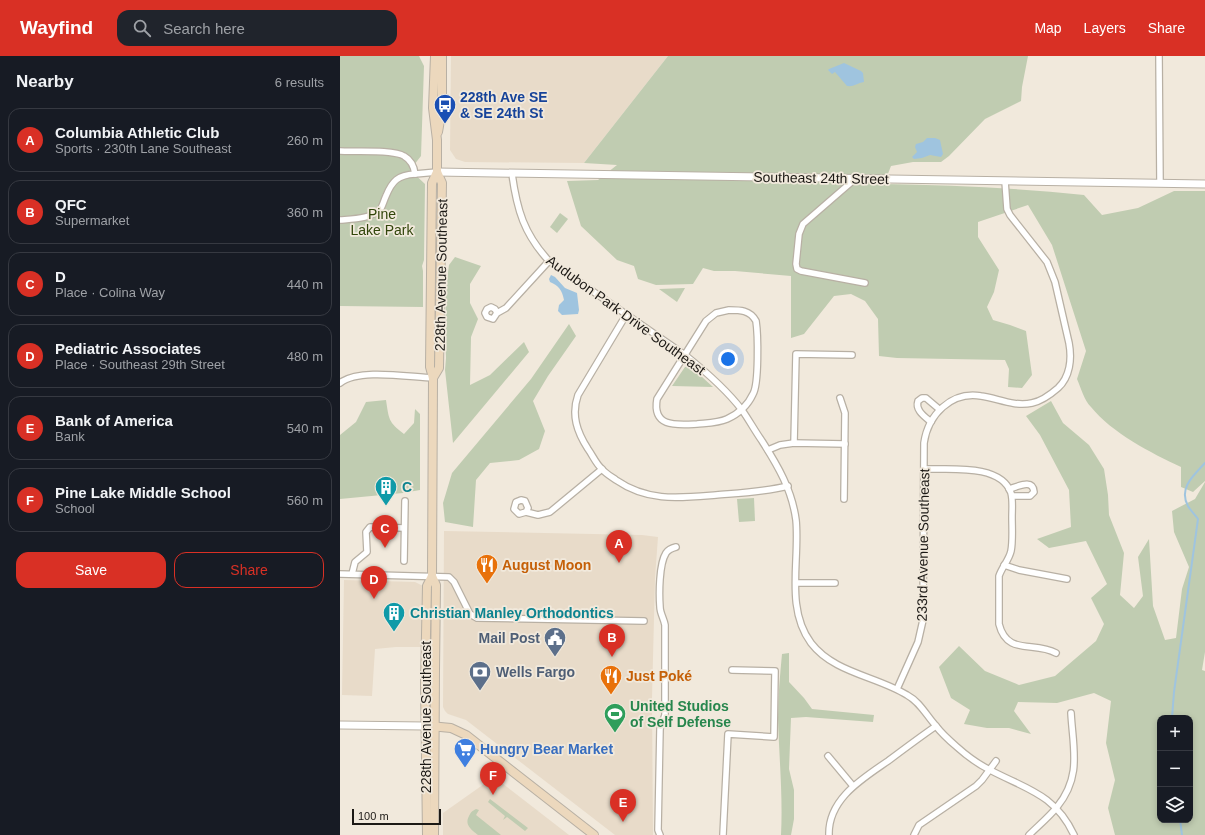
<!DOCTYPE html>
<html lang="en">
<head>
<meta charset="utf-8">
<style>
	:root { --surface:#171b24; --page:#20242c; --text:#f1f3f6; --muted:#9ea1a6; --line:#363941; --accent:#d93025 }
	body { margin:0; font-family:Helvetica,sans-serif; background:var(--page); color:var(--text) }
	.controls { position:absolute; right:12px; bottom:12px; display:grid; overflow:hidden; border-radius:8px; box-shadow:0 2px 6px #0003 }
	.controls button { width:36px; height:36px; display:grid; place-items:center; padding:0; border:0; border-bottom:1px solid var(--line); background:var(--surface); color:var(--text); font:20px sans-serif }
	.scale { position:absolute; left:12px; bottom:10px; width:89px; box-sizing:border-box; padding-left:4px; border:2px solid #1c1915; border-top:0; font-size:11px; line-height:14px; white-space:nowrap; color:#1c1915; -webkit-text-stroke:3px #f1e9dc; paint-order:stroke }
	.you { position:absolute; left:388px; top:303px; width:14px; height:14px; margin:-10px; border:3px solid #fff; border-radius:50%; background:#1a73e8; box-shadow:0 0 0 6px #1a73e833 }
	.badge { display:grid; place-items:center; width:26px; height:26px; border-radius:50%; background:var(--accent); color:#fff; font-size:13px; font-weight:700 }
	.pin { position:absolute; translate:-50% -33px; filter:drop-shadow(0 1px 2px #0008) }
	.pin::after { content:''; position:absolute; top:21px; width:14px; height:12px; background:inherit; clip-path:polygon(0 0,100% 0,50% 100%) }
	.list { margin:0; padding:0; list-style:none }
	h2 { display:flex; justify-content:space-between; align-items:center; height:52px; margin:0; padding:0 16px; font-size:17px }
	h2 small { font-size:13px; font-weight:400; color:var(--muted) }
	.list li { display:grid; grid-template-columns:26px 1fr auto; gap:12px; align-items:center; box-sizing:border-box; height:64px; margin:0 8px 8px; padding:0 8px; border:1px solid var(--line); border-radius:12px }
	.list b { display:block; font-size:15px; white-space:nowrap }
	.list p { margin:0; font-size:13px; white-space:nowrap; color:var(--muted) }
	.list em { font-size:13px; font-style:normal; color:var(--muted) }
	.actions { display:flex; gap:8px; padding:12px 16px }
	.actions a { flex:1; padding:9px 0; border:1px solid var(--accent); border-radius:12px; text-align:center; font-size:14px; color:var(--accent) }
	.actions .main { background:var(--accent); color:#fff }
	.icon { flex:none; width:22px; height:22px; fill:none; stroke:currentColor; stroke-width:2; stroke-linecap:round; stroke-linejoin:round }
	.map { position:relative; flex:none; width:865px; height:779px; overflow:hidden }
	header { display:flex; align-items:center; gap:24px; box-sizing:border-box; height:56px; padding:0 20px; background:var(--accent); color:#fff }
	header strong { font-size:19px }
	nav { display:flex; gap:22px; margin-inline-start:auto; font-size:14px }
	.search { width:280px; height:36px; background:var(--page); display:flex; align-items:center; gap:10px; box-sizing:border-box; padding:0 14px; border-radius:12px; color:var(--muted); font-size:15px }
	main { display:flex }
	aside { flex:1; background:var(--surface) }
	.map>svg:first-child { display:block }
	.built { fill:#e8dbc9 }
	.green { fill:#c0ccb1; fill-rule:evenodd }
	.water { fill:#9fc4df }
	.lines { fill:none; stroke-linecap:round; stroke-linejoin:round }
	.stream { stroke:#9fc4df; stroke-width:2 }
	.minor-casing { stroke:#b8b0a4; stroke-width:8 }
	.tertiary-casing { stroke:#b8b0a4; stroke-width:9 }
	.secondary-casing { stroke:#b8b0a4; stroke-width:10 }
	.minor { stroke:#fff; stroke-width:5.5 }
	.tertiary { stroke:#fff; stroke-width:7 }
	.secondary { stroke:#ecd8bd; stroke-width:8 }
	.labels { text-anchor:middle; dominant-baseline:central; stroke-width:3.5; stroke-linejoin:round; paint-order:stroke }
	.transit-label { font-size:14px; font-weight:bold; fill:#164399; stroke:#f1e9dc; text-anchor:start }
	.street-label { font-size:14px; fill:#1c1915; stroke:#f1e9dc }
	.park-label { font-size:14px; fill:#31450a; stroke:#f1e9dc }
	.culture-label { font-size:14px; font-weight:bold; fill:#0d838f; stroke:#f1e9dc; text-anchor:start }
	.food-label { font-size:14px; font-weight:bold; fill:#c56008; stroke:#f1e9dc; text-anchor:start }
	.service-label { font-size:14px; font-weight:bold; fill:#4e5e75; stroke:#f1e9dc; text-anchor:end }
	.leisure-label { font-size:14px; font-weight:bold; fill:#27864d; stroke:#f1e9dc; text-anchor:start }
	.shop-label { font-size:14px; font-weight:bold; fill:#366cbe; stroke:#f1e9dc; text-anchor:start }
</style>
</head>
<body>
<header>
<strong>Wayfind</strong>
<div class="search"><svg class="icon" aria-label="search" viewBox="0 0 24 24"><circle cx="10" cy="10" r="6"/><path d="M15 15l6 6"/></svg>Search here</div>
<nav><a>Map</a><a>Layers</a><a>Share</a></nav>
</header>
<main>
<aside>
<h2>Nearby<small>6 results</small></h2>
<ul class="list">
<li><span class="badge">A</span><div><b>Columbia Athletic Club</b><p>Sports · 230th Lane Southeast</p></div><em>260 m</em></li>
<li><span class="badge">B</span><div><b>QFC</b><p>Supermarket</p></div><em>360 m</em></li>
<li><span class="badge">C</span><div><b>D</b><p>Place · Colina Way</p></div><em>440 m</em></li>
<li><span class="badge">D</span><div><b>Pediatric Associates</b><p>Place · Southeast 29th Street</p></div><em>480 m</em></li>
<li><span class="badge">E</span><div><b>Bank of America</b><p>Bank</p></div><em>540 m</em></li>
<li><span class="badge">F</span><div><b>Pine Lake Middle School</b><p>School</p></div><em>560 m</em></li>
</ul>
<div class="actions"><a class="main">Save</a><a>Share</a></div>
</aside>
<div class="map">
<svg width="865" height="779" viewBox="0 0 865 779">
	<rect width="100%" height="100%" fill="#f1e9dc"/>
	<g class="built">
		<polygon points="111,0 328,0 244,107 125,106 116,103 110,94"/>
		<polygon points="104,475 302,479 318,481 315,522 312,642 313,779 275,779 126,664 108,658 105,655 103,651"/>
		<polygon points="4,524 75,526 83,530 82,591 56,591 35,593 32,640 2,639"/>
		<polygon points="154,721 229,779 103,779 103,757"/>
	</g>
	<g class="green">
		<polygon points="0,0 79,0 84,10 81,100 70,114 85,128 84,204 82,210 83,215 83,251 0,250"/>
		<path d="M328,0h360l-6,31 -1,14 -36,18 -36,37 -8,6h-28l-22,4 -7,18c67,1 134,4 200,11l18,20 36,-7 36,-17h31v290l-12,11 -12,-5v-20c-30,-14 -69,-34 -90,-60 -7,-7 -10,-19 -14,-28l9,-28 -34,-106 -24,-40 -50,17v15l21,33 -5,22 -7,15 6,13 17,5 16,6 6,44 -10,13 -14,-1 1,-18 -4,-9 -108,-2 -18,-2 -1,-37 -13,-18 -14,-7 -17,2 -30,38 -13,4v-62l-56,-5h-21l-11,-3 -10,16 -37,1 -18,-6 -4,-13 -17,-6 -36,-34 -14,-45 31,-1 19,-15 -33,-2z"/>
		<polygon points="220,157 228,163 217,177 210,171"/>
		<polygon points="115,201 141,210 130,228 130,247 138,263 131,281 130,329 150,319 184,286 189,296 113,387 105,314 106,302 105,276 106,232 109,209"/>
		<polygon points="345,232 337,246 319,233"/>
		<polygon points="229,268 236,280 208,320 193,345 205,375 199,393 179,404 150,407 136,424 133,471 105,466 103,447 112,417 191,323"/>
		<polygon points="350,310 373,331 332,330 345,311"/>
		<path d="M46,344c3,19 2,22 18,34l10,-11 1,-14 5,5v76l-17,3 -63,6v-64l16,-13 10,-20z"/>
		<path d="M711,345l12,22 26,22 15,24 4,26 1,20 15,38 -4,42 14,13 9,-12 -5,-39 11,-18 4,67 12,34 11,-2 6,-49 7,-22 -15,-35 -2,-21 23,-12 10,-17v170l-3,18 3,1v164h-90l-7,-27 7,-28 -9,-37 5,-42 -17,-8 -37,10 -39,-1 -4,9 17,23 -22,-6h-22l-23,-4 6,-14 -19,-12 -12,-31 20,-21 26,25 34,14 36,-9 41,-35 8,-17 -13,-26 16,-14 -21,-43 -37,7 -12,-9 34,-12 -2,-37 -29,-55 -14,-19zM820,662h30v102h-30z"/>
		<polygon points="414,442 415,465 399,466 397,443"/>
		<path d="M449,597v29l15,16 8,11 62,6 -1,7 -67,-5 -15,1 -2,51 5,21v29l-3,16h-10c2,-39 -2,-78 -3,-117 0,-21 2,-43 4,-64z"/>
		<polygon points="150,743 188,772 185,775 167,761 163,764 165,760 148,746"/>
		<path d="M136,753l3,1 -3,5 25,20h-23c-6,-5 -14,-10 -9,-19 2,-4 3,-5 7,-7z"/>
	</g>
	<g class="water">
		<path d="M504,7l17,8 2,2 1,9c-7,1 -10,5 -17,4l-12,-14 -3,2 -4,-4 1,-1z"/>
		<polygon points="587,82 595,82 600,84 603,98 601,101 590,99 582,102 574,103 572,101 577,96 575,91 576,88 583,86"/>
		<path d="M211,219l4,2 10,11 12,5 2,17 -1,4 -16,1 -4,-4 1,-6 5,-5c-2,-10 -5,-14 -14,-18l-1,-3z"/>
	</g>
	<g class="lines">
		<g class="stream">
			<path d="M832,662l2,-26 24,-173c-3,-4 -7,-8 -10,-13 -10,-18 6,-31 17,-43"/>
			<polyline points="840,764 842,779"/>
		</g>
		<g class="minor-casing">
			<g id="minor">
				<polyline points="819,0 820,127"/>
				<path d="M0,95c14,1 53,-2 64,5 7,4 10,10 11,18l22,-2"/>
				<path d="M172,118c5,36 12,60 37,87l136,94c20,16 41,34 57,55 7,10 13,21 20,31 16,25 30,49 34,79 4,40 -11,88 15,123 23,30 65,33 96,52 13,7 19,20 29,31 6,8 14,15 21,21 10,9 21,17 33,23 36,19 65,24 84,65"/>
				<polyline points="515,123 463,168 459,178 456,208 457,213 461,215 525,227"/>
				<path d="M0,164c12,-1 33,-1 41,-12 2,-3 3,-8 5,-12 6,-15 12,-21 29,-22"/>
				<path d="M389,254c11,0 21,0 27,11 2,13 3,63 -3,73 -5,11 -15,20 -26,25 -9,4 -20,4 -30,5 -20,1 -45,4 -40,-25l49,-78 10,-8z"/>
				<polyline points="157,257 155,253 151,251 147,253 145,257 147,261 153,263 157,257 166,252 209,205"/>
				<path d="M286,259l-48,80c-7,20 -1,37 10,54 5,7 8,15 14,20 4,5 10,8 14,11 32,22 63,18 100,15 24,-2 48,-3 72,-9"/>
				<path d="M0,327c19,-15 68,-6 93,-5"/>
				<polyline points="500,342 505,357 504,443"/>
				<path d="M591,366c-7,-6 -16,-12 -13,-21l4,-3h4l13,11"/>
				<polyline points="454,387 456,298 512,299"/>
				<polyline points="428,394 440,389 454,387 505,388"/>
				<path d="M584,413c24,1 77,-6 87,24 2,7 1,16 1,24 0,11 1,24 -1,34 -2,9 -9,16 -12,25v48c8,32 35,17 57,29"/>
				<path d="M669,433c8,-2 24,-11 25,3l-4,4h-18"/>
				<polyline points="186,456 188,452 185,445 181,444 176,446 174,453 179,458 186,456 198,459 210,456 262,413"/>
				<polyline points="64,505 65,445"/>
				<polyline points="664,509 679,514 727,523"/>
				<polyline points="0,518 109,521 114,526 130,558 137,562 304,565"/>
				<polyline points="12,518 15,506 27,496 26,476 30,471 64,472"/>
				<polyline points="456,527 495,527"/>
				<path d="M557,633l21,-47 5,-22 1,-177c4,-28 27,-52 57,-47 16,2 33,11 51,7 10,-2 18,-8 26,-15 12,-11 14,-29 11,-45l-14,-61 -8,-20 -37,-47 -3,-6 -2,-28"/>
				<polyline points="488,700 513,730"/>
				<path d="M320,779l-2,-5 2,-101 5,-14v-90c-1,-6 -5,-12 -5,-18 -1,-13 -1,-43 6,-54 2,-3 6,-5 10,-6"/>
				<polyline points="383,779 388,678 434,681 435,615 392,614"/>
				<path d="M489,779c-1,-36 33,-56 59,-74 16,-12 32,-24 48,-35"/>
				<polyline points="574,779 579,769 636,730 642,724 656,705"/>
				<path d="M689,779c9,-9 20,-18 28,-28 25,-31 16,-58 14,-94"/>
			</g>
		</g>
		<g class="tertiary-casing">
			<g id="tertiary">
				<polyline points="97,116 865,128"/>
				<polyline points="0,669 85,670"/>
			</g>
		</g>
		<g class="secondary-casing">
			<g id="secondary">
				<polyline points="98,76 102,53 102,0"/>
				<polyline points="93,322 99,312 102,127 97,116 97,84 93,52 95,0"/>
				<polyline points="92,520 96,529 95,614 94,779"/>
				<polyline points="90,670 111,672 126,679 254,779"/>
				<polyline points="87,779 85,627 87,530 92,520 93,322 90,311 92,127 97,116"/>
			</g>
		</g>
		<use href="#minor" class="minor"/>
		<use href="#tertiary" class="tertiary"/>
		<use href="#secondary" class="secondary"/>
	</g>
	<defs>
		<g id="bus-pin" transform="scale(1.15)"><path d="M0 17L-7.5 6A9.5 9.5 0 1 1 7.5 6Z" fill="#1a4fb4" stroke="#f1e9dc"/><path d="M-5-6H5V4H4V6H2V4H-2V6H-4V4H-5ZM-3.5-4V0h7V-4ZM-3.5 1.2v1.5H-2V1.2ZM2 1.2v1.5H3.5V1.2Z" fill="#fff"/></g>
		<g id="building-pin" transform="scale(1.15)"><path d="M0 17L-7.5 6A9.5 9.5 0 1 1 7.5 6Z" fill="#0f9aa8" stroke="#f1e9dc"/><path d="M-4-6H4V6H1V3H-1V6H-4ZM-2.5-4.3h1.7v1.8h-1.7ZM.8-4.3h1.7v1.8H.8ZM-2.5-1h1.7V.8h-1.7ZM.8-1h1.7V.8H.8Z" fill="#fff"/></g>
		<g id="restaurant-pin" transform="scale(1.15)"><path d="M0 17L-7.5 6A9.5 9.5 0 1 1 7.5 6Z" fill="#e8710a" stroke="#f1e9dc"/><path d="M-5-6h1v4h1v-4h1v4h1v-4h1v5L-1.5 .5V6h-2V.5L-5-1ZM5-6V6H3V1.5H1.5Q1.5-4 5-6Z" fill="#fff"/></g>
		<g id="civic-pin" transform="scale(1.15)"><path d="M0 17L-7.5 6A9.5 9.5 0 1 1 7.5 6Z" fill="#5c6f8a" stroke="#f1e9dc"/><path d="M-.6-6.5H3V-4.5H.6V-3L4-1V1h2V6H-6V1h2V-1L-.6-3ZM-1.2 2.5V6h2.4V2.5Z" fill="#fff"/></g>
		<g id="bank-pin" transform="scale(1.15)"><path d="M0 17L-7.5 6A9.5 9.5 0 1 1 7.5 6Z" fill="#5c6f8a" stroke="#f1e9dc"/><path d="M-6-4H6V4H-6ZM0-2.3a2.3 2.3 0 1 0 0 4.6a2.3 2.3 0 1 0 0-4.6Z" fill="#fff"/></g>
		<g id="stadium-pin" transform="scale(1.15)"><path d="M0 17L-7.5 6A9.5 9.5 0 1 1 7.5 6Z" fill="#2e9e5b" stroke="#f1e9dc"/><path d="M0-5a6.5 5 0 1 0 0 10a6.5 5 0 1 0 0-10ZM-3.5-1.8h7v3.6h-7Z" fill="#fff"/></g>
		<g id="supermarket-pin" transform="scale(1.15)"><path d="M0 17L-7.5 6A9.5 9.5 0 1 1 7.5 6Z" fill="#3f7fe0" stroke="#f1e9dc"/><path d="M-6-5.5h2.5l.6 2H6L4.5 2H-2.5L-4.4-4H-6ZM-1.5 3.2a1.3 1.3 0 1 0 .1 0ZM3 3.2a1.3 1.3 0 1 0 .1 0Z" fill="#fff"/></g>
	</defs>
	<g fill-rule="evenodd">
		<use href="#bus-pin" x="105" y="49"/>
		<use href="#building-pin" x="46" y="431"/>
		<use href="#restaurant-pin" x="147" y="509"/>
		<use href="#building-pin" x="54" y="557"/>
		<use href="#civic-pin" x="215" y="582"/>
		<use href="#bank-pin" x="140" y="616"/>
		<use href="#restaurant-pin" x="271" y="620"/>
		<use href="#stadium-pin" x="275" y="658"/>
		<use href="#supermarket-pin" x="125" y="693"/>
	</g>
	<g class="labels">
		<g class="transit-label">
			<text x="120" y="41">228th Ave SE<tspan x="120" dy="16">&amp; SE 24th St</tspan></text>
		</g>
		<g class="street-label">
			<text transform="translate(481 122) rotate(1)">Southeast 24th Street</text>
			<text transform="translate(101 219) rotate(-89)">228th Avenue Southeast</text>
			<text transform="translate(286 259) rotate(36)">Audubon Park Drive Southeast</text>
			<text transform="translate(583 489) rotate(-89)">233rd Avenue Southeast</text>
			<text transform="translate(86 661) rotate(-90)">228th Avenue Southeast</text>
		</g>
		<g class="park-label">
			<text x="42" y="158">Pine<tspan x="42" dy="16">Lake Park</tspan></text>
		</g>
		<g class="culture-label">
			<text x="62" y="431">C</text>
			<text x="70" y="557">Christian Manley Orthodontics</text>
		</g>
		<g class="food-label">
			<text x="162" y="509">August Moon</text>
			<text x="286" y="620">Just Poké</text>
		</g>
		<g class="service-label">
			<text x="200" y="582">Mail Post</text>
			<text x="156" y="616" text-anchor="start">Wells Fargo</text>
		</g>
		<g class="leisure-label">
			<text x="290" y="650">United Studios<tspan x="290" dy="16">of Self Defense</tspan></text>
		</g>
		<g class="shop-label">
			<text x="140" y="693">Hungry Bear Market</text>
		</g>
	</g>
</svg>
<div class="controls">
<button>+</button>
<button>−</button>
<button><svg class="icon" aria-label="layers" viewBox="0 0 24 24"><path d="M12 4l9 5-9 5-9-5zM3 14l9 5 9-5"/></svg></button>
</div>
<div class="scale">100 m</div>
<div class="you"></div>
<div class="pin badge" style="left:279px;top:507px">A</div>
<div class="pin badge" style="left:272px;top:601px">B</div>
<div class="pin badge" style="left:45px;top:492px">C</div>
<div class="pin badge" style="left:34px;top:543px">D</div>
<div class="pin badge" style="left:283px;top:766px">E</div>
<div class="pin badge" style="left:153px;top:739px">F</div>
</div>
</main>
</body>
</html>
